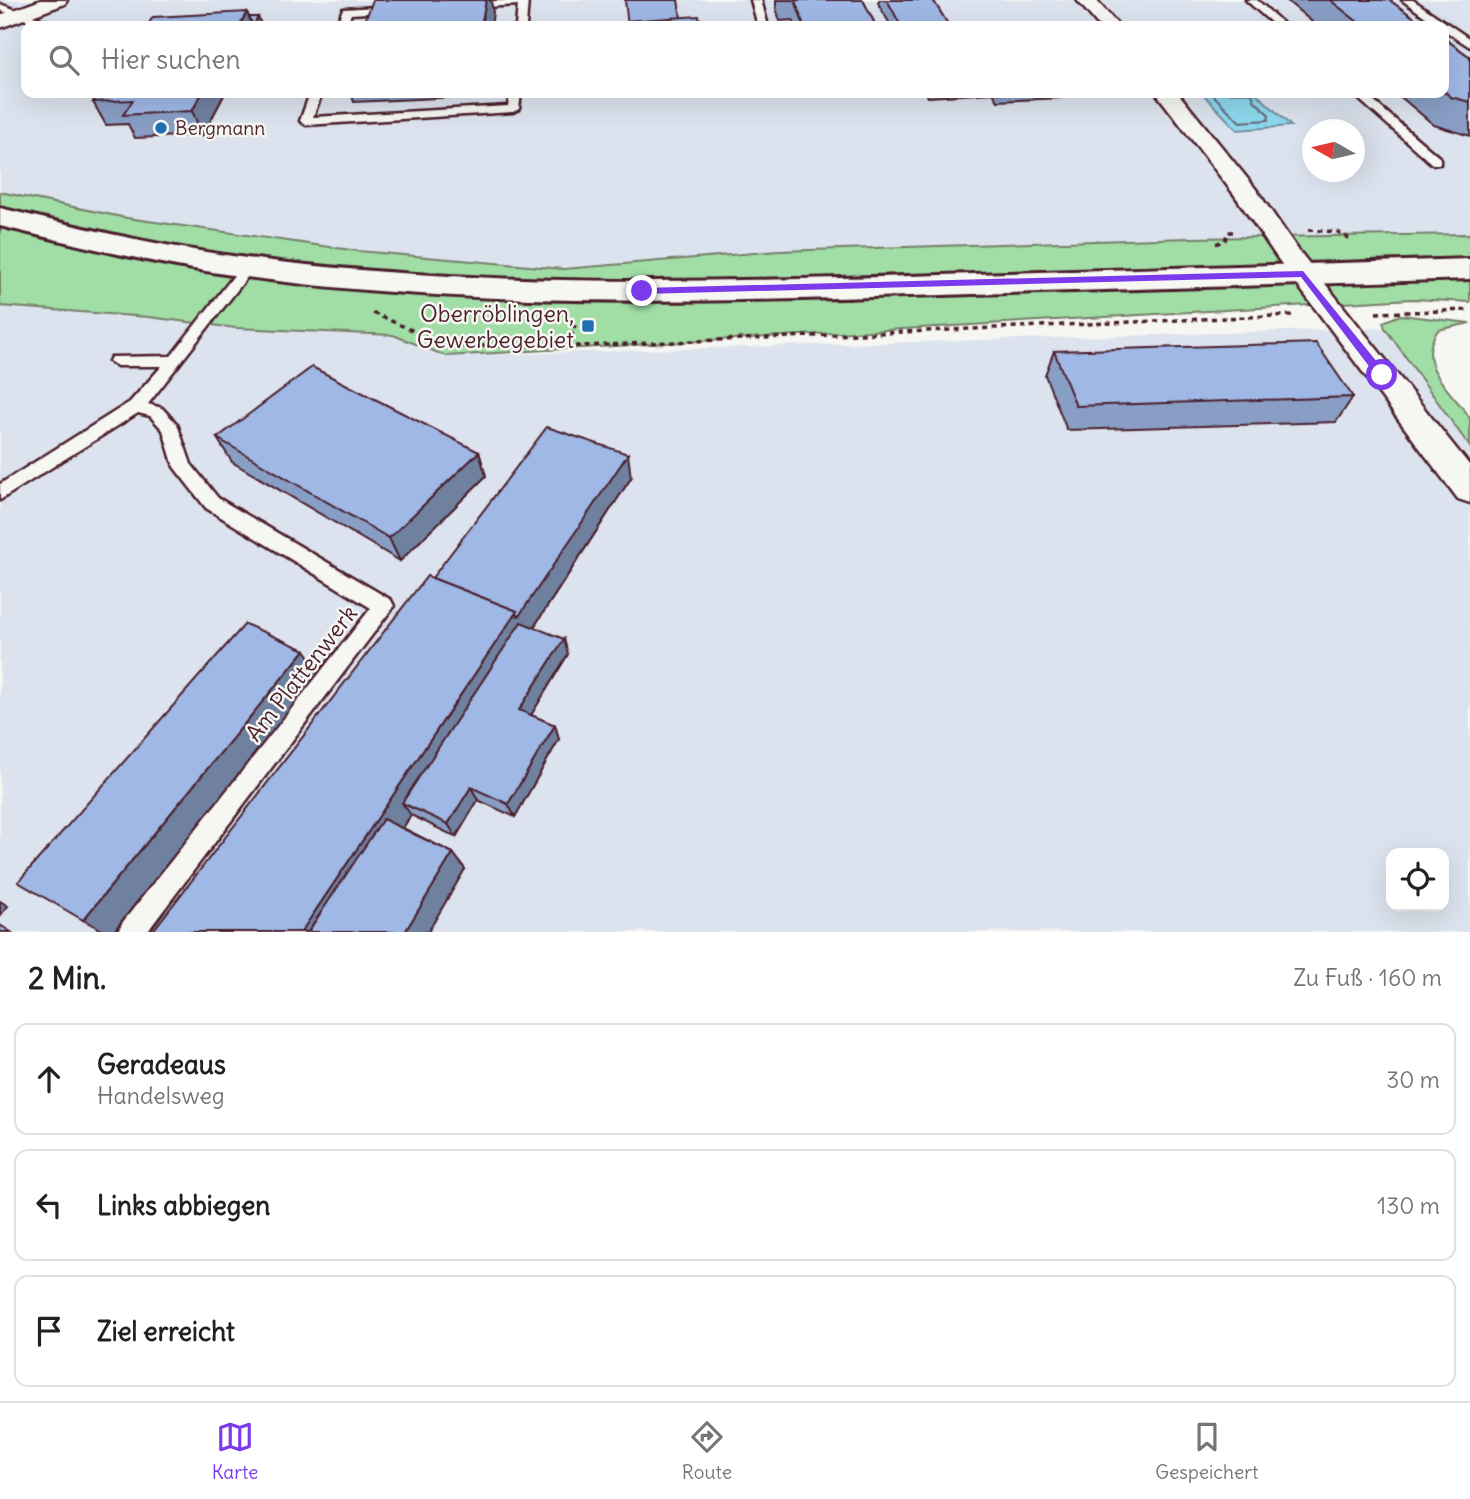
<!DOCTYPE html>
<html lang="de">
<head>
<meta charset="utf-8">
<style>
	:root { --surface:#fff; --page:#f6f6f6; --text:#202124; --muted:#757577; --line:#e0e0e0; --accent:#7c3aed }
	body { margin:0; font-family:Delius,sans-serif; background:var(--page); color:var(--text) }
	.controls { position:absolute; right:21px; bottom:21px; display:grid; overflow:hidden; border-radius:14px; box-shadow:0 7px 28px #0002 }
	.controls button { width:63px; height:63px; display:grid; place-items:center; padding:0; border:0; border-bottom:2px solid var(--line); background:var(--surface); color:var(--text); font:35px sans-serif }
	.compass { position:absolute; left:1302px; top:119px; width:63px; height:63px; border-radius:50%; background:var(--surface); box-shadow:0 7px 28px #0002; rotate:278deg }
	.stop { position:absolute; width:21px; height:21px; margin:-16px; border:5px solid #7c3aed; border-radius:50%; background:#fff }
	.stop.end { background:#7c3aed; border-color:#fff; box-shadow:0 2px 7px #0008 }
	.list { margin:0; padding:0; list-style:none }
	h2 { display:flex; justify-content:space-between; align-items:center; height:91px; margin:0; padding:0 28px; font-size:30px }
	h2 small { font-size:23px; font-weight:400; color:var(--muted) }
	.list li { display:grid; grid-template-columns:46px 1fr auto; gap:21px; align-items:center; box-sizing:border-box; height:112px; margin:0 14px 14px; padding:0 14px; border:2px solid var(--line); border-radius:14px }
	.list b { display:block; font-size:26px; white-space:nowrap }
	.list p { margin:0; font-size:23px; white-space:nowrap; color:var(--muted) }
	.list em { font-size:23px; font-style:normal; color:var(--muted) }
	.icon { flex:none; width:38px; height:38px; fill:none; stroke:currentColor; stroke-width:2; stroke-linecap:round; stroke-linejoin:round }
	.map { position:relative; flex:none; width:1470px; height:932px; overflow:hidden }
	.search { position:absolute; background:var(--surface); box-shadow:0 7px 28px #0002; left:21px; right:21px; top:21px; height:77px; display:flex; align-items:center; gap:18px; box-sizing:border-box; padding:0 24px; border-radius:14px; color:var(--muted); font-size:26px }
	.sheet { height:469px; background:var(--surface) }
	nav { display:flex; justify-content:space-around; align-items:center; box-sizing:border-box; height:98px; border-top:2px solid var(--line); background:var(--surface); font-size:19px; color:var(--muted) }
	nav a { display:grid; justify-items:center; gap:4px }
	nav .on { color:var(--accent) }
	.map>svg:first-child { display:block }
	.built { fill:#dce3ee; fill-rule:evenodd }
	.green { fill:#a0dea6; stroke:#757e68; stroke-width:2 }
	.water { fill:#8dd8ed; stroke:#728e9f; stroke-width:2 }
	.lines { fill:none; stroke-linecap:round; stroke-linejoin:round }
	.shore { stroke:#656979; stroke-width:2 }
	.lane-casing { stroke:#4a1f2b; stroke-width:5 }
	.street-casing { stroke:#4a1f2b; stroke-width:5 }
	.secondary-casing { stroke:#4a1f2b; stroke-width:6 }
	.path { stroke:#4a1f2b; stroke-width:3.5; stroke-dasharray:5 4.5; stroke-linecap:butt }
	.lane { fill:#f6f6f2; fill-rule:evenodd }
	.street { fill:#f6f6f2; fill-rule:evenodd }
	.secondary { fill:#f6f6f2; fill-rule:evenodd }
	.wall { fill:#899ec5; stroke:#4a1f2b; stroke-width:2 }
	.shaded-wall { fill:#6f81a0; stroke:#4a1f2b; stroke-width:2 }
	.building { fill:#9fb8e5; stroke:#4a1f2b; stroke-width:2 }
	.route { fill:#7c3aed }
	.poi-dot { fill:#1f6fb2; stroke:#f6f6f2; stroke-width:2.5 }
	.labels { text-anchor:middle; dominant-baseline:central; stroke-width:5; stroke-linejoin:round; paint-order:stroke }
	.far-poi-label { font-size:19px; fill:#4a1f2b; stroke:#f6f6f2; text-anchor:start }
	.poi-label { font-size:23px; fill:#4a1f2b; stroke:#f6f6f2; text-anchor:end }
	.street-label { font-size:23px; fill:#4a1f2b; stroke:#f6f6f2 }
</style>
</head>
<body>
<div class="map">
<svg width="1470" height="932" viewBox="0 0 1470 932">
	<rect width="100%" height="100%" fill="#f6f6f2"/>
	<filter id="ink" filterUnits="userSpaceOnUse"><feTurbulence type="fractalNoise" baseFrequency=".0143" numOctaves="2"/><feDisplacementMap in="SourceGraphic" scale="14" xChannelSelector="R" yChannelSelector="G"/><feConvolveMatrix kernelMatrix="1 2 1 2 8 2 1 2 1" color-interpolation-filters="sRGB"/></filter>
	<g filter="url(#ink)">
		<g class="built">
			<path d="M0,0h1470v234l-281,4 -411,13 -214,18 -206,-18 -231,-33 -127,-26zM26,26h1418v67h-1418zM1312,130h42v42h-42z"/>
			<path d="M0,306l148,11 88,11 157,7 53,21 939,-28 85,119v485h-1470zM1391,853h53v53h-53z"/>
		</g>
		<g class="green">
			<polygon points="0,192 127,218 358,251 564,269 778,251 1189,238 1470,234 1470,302 1412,299 446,356 393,335 236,328 148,317 0,306"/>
			<path d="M1400,315l70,8 -32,7c-21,29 4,54 23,76 3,4 8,9 9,14 0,8 0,19 0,27l-85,-119 -2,-6z"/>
		</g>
		<polygon class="water" points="1202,93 1256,93 1291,126 1237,130"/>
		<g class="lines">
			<polyline class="shore" points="1211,93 1240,122 1268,120 1269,115 1254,100 1252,93"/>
			<g class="lane-casing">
				<g id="lane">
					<polygon points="528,0 526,26 516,26 518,5 470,8 465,5 470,2"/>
					<polygon points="751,0 761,0 768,26 758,26"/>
					<polygon points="1246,0 1257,0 1286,26 1275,26"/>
					<polygon points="1402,0 1413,0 1470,39 1470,47 1444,30 1444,26 1438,26"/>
					<polygon points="0,4 55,24 56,26 42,26 0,10"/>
					<polygon points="393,6 396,7 396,11 351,14 346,26 336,26 343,9"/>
					<polygon points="310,93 322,93 313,117 508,106 510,93 521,93 519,109 513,112 306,125 300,121"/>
					<polygon points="1352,93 1364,93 1440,158 1440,164 1432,164"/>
					<polygon points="247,264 254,268 252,271 148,404 162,408 177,424 191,464 218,498 391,600 394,606 147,932 118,932 122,923 371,608 206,508 174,467 163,430 150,416 138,413 0,500 0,484 130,402 162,366 117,366 109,361 111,357 171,356 242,265"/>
				</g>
			</g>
			<g class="street-casing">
				<g id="street">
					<polygon points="41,0 67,0 65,4 0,28 0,15"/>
					<polygon points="1077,0 1096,0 1119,26 1099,26"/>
					<polygon points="1156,93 1178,93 1255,188 1296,247 1470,466 1470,503 1458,499 1278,259 1236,197"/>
				</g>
			</g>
			<g class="secondary-casing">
				<path id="secondary" d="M0,208c75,18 149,36 225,47 248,35 499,27 748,19 166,-5 331,-10 497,-15v20c-166,5 -331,10 -497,15 -249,8 -501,16 -748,-20 -76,-11 -151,-30 -225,-48z"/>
			</g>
			<g class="path">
				<polyline points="1308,230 1338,232 1353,241"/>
				<polyline points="1216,244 1225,240 1228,232 1233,232"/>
				<polyline points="373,313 448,346 581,346 1294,315"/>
				<polyline points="1376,313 1470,310"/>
				<polyline points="568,346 575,325"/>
			</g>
			<use href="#lane" class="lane"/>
			<use href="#street" class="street"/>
			<use href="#secondary" class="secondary"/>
		</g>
		<g class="wall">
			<polygon points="776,0 863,0 876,26 795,26 793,20 780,21 776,8"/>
			<polygon points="879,0 933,0 949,26 891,26 878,3"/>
			<polygon points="1286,0 1389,0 1426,26 1317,26"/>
			<polygon points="1444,38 1470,57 1470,136 1434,125 1396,93 1444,93"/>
			<polygon points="100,93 225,93 203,135 135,138 128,124 106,125 93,102"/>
			<polygon points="351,93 479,93 479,96 354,102"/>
			<polygon points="926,93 1062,93 1061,98 998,101 993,93 928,97"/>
			<polygon points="1054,351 1353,397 1336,422 1067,430 1045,375"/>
			<polygon points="217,438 479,452 486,476 400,561 232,462"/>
			<polygon points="631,478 534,627 568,654 531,715 555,725 559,739 515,817 478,800 456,837 411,815 403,828 453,853 465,869 152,932 432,578"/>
		</g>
		<g class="shaded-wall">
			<polygon points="486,0 491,0 493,13 491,26 481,26"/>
			<polygon points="247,12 253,26 239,26"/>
			<polygon points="258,17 261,24 260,26 253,26"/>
			<polygon points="202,93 225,93 203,135 192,111"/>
			<polygon points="479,452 486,476 400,561 389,538"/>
			<polygon points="628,454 631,478 415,809 402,803 411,815 335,932 301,932 517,611"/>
			<polygon points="564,639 568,654 525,725 519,710"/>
			<polygon points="305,650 320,671 113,932 106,932 83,920"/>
			<polygon points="555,725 559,739 515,817 508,804"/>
			<polygon points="471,787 478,800 456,837 448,824"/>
			<polygon points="453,853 465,869 428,932 405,932"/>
			<polygon points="0,901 8,906 0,916"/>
		</g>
		<g class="building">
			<polygon points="373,0 486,0 481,26 363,26"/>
			<polygon points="625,0 678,0 681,18 628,21 628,26"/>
			<polygon points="795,0 863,0 876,26 804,26"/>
			<polygon points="887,0 933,0 949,26 901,26"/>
			<polygon points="1330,0 1389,0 1426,26 1363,26"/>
			<polygon points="247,12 239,26 147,26 153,17"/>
			<polygon points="699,16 701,26 628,26 628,21"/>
			<polygon points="249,17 258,17 253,26"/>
			<polygon points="1444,38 1470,57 1470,102 1451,97 1444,91"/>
			<polygon points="100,93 202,93 192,111 123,115 133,100 93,102"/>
			<polygon points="1316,343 1353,397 1076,406 1054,351"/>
			<polygon points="312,367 479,452 389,538 217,438"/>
			<polygon points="547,427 628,454 519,616 515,614 517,611 432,578"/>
			<polygon points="427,576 517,611 301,932 152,932"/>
			<polygon points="521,622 564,639 519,710 555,725 508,804 471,787 448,824 402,803"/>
			<polygon points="245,624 305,650 83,920 18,882"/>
			<polygon points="383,819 453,853 405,932 308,932"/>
			<polygon points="0,925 11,932 0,932"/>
		</g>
	</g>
	<polygon class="route" points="1303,271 1386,373 1386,378 1378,378 1301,277 642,294 637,291 642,288"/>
	<g class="poi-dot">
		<circle cx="161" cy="128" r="7"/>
		<rect x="581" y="319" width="14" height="14" rx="3.5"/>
	</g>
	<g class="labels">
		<g class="far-poi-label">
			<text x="175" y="128">Bergmann</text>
		</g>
		<g class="poi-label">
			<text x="574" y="313">Oberröblingen,<tspan x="574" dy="26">Gewerbegebiet</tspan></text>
		</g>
		<g class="street-label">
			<text transform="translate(301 673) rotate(-52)">Am Plattenwerk</text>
		</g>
	</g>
</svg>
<div class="controls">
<button><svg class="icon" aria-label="locate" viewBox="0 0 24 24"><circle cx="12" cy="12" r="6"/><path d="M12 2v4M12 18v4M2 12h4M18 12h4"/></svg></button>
</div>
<svg class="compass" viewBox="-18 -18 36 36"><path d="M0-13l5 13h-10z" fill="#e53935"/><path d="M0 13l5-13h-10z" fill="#757577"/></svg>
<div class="stop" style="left:1382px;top:375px"></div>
<div class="stop end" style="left:642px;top:291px"></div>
<div class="search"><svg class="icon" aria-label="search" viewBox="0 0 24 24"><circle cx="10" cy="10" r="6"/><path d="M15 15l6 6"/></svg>Hier suchen</div>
</div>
<section class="sheet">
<h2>2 Min.<small>Zu Fuß · 160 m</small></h2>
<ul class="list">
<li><svg class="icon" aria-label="ahead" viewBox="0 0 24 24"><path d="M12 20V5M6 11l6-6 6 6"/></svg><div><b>Geradeaus</b><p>Handelsweg</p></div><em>30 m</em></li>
<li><svg class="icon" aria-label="left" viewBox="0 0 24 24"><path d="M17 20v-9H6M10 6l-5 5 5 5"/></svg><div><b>Links abbiegen</b></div><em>130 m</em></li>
<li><svg class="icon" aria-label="arrive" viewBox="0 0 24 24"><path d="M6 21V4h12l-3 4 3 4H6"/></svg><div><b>Ziel erreicht</b></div></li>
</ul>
</section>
<nav>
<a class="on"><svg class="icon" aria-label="map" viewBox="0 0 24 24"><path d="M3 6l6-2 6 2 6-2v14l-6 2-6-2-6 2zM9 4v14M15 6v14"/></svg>Karte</a>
<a><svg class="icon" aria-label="directions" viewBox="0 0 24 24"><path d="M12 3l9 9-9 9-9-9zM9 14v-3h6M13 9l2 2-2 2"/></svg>Route</a>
<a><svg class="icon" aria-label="saved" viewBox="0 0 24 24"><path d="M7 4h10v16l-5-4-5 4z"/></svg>Gespeichert</a>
</nav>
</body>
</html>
